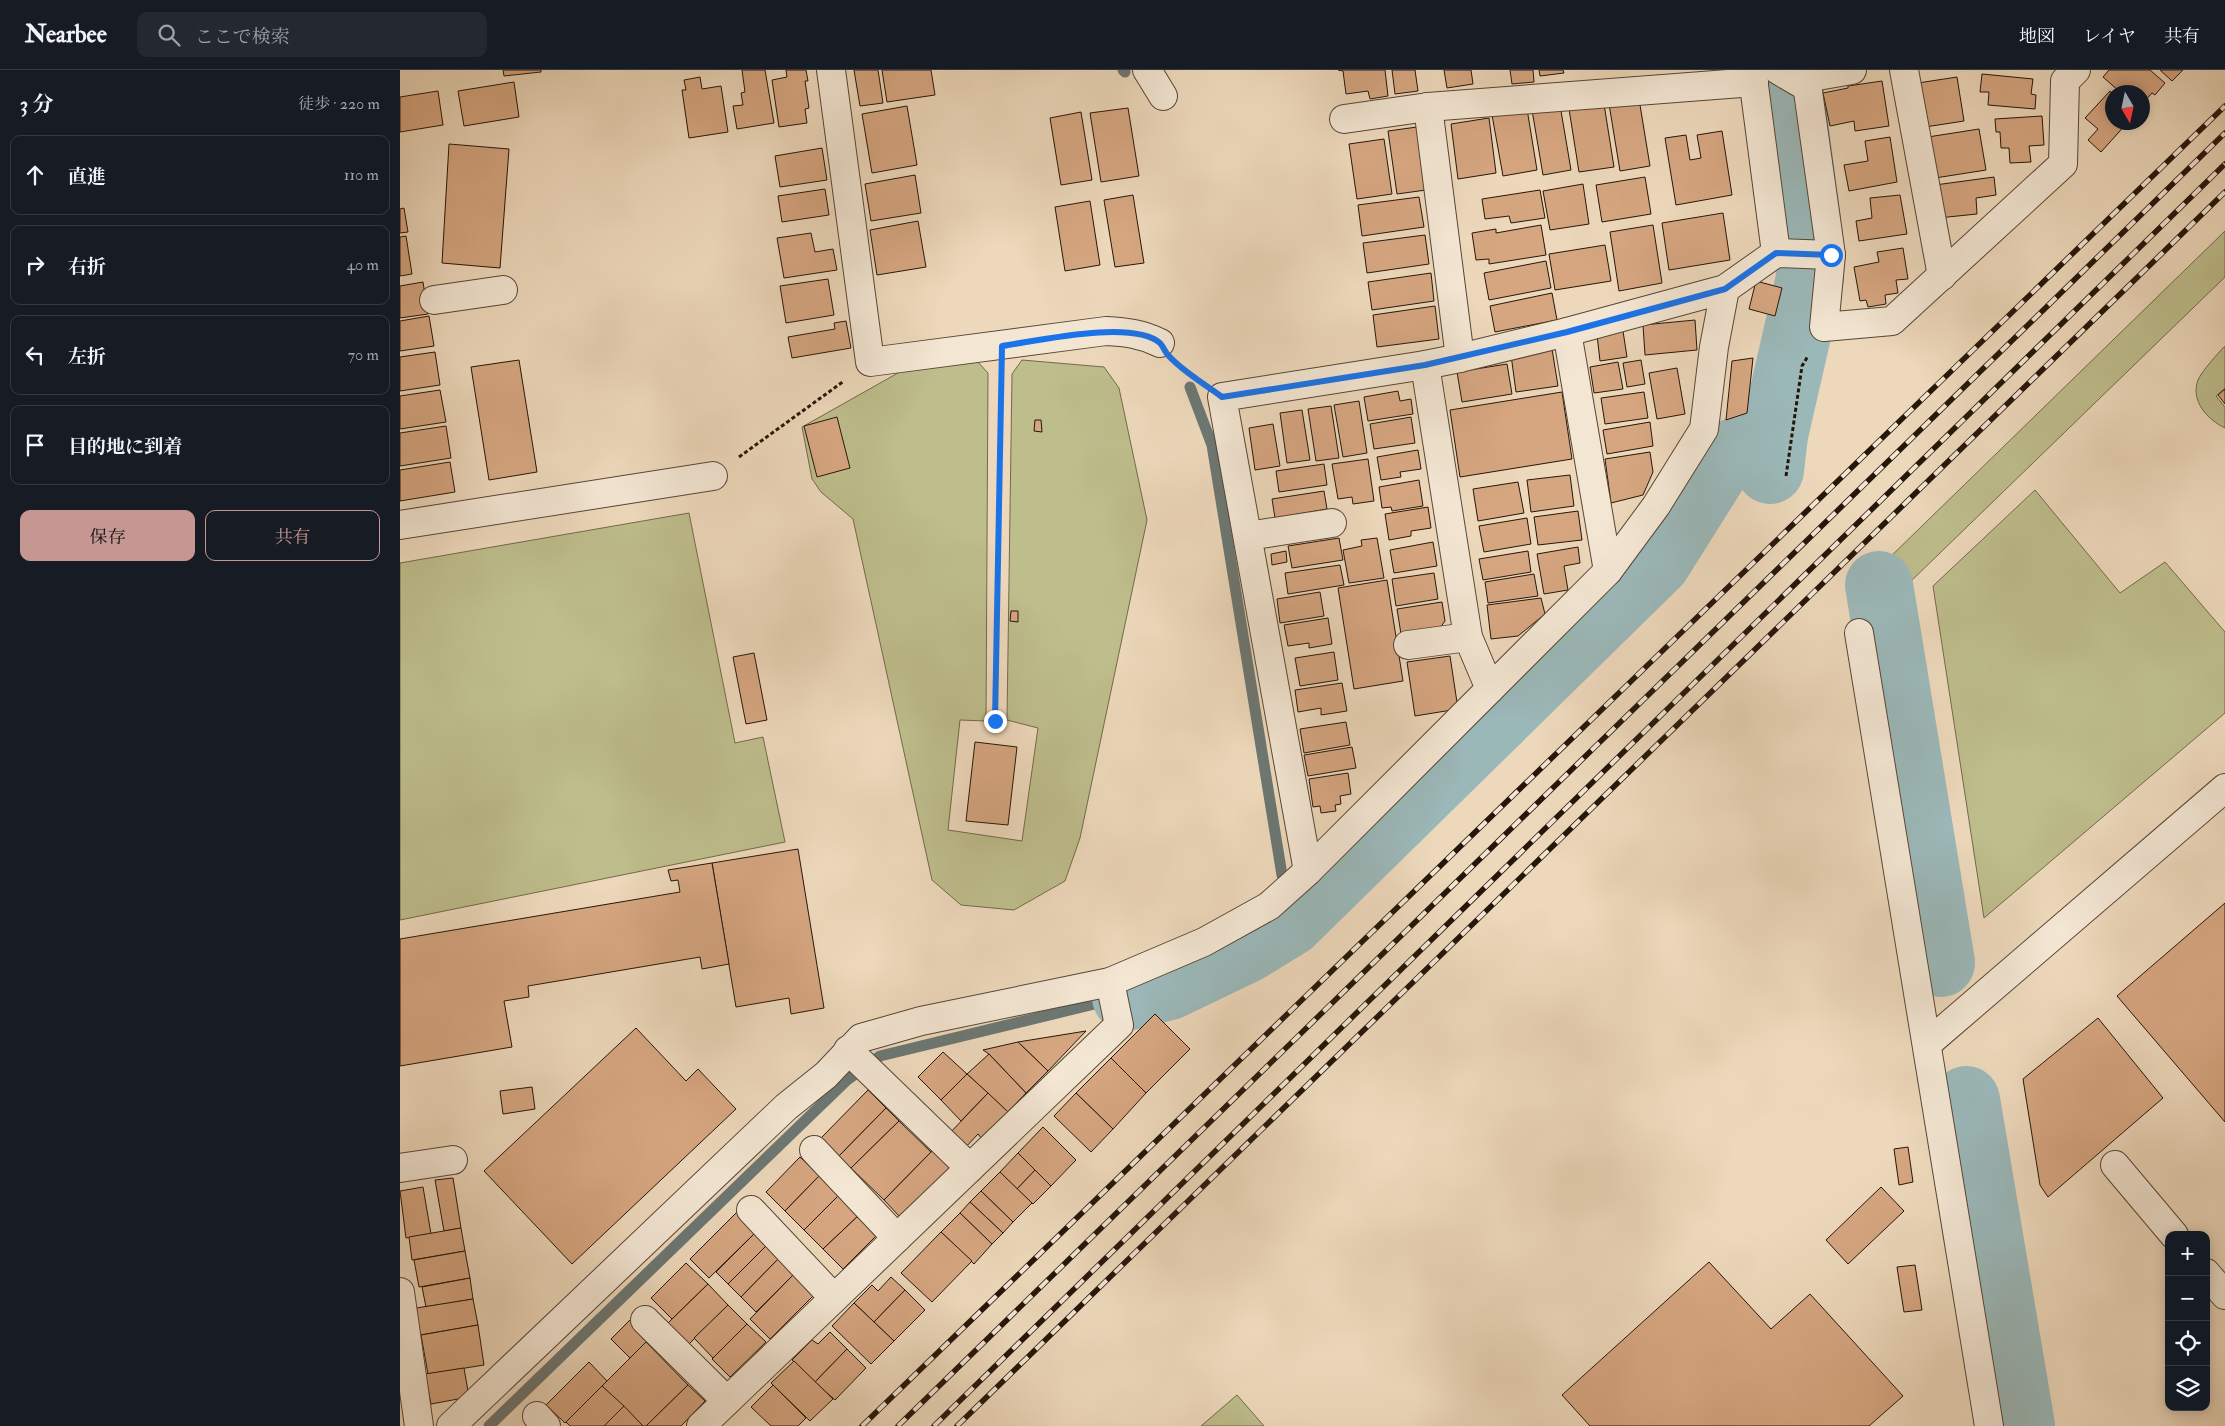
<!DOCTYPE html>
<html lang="ja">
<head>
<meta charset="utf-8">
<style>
	:root { --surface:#171b24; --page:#242831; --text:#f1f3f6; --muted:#9ea1a6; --line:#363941; --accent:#c59692 }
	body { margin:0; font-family:"IM FELL Double Pica","Noto Serif JP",serif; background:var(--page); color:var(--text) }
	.controls { position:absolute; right:15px; bottom:15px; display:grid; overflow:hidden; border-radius:10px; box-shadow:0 2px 12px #0003 }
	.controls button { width:45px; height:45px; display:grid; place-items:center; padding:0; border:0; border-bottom:1px solid var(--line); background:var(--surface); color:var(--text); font:25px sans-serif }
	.compass { position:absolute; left:1705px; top:15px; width:45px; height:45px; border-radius:50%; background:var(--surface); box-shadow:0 2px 12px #0003; rotate:171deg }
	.stop { position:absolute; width:15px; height:15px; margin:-11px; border:4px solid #1a73e8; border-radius:50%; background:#fff }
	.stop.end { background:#1a73e8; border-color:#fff; box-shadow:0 1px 5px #0008 }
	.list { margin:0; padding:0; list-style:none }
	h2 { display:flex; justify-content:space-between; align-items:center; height:65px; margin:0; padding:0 20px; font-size:21px }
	h2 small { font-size:16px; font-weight:400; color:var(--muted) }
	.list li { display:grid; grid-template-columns:32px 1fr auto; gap:15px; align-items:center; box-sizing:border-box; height:80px; margin:0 10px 10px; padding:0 10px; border:1px solid var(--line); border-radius:10px }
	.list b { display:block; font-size:19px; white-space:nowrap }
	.list em { font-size:16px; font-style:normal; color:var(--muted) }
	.actions { display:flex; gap:10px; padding:15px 20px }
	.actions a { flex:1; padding:11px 0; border:1px solid var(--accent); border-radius:10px; text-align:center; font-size:18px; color:var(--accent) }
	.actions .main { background:var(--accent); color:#111 }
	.icon { flex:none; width:28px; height:28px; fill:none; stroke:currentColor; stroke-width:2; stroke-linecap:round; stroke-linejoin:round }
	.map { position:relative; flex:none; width:1825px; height:1356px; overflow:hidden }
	header { display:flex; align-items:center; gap:30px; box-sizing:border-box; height:70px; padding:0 25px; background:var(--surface); border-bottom:1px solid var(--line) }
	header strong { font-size:24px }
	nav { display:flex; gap:28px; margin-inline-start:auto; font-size:18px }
	.search { width:350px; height:45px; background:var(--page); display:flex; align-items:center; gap:12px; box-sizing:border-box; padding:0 18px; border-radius:10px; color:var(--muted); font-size:19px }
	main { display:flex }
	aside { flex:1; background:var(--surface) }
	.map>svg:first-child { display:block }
	.green { fill:#bebd8c; stroke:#726a4a }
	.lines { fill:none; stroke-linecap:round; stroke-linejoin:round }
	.stream { stroke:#6c7773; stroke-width:11 }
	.river { stroke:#9bb8b9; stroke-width:68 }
	.building { fill:#d6a681; stroke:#251609 }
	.minor-casing { stroke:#574636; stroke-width:30 }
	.path { stroke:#251609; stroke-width:3; stroke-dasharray:4 2.5; stroke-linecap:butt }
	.minor { stroke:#f3e6d3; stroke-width:28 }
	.rail-casing { stroke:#251609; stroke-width:5.5 }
	.rail { stroke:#f3e6d3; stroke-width:4; stroke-dasharray:11; stroke-linecap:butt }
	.route { stroke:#1a73e8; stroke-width:6 }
</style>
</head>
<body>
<header>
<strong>Nearbee</strong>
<div class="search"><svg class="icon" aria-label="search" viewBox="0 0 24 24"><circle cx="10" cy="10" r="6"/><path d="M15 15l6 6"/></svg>ここで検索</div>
<nav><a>地図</a><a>レイヤ</a><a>共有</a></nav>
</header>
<main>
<aside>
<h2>3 分<small>徒歩 · 220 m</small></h2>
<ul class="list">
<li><svg class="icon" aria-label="ahead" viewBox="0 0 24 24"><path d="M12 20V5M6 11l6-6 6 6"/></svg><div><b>直進</b></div><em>110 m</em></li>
<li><svg class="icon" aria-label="right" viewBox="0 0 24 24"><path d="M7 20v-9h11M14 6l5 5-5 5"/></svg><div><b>右折</b></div><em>40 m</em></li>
<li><svg class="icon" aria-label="left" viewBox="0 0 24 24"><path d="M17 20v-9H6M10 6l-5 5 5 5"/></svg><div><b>左折</b></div><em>70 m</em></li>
<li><svg class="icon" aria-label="arrive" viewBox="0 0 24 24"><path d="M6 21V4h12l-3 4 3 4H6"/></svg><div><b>目的地に到着</b></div></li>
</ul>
<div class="actions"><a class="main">保存</a><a>共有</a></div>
</aside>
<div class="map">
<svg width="1825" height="1356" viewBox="0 0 1825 1356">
	<rect width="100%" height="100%" fill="#edd8bb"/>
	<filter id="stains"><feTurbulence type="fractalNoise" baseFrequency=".004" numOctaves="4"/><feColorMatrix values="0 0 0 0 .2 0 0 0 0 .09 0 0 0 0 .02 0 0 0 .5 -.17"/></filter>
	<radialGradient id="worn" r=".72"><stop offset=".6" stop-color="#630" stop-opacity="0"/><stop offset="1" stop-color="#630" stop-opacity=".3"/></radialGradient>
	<g class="green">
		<polygon points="1825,161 1825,207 1508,514 1486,491"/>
		<path d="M1825,276v42l-9,8 9,11v21c-17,-8 -35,-27 -27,-48 4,-9 20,-27 27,-34z"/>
		<polygon points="576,290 588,303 586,651 560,650 548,760 622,771 638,658 607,650 612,304 622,290 704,297 719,318 747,450 680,768 665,811 614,840 561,835 532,810 453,449 421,422 412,409 402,357 505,299"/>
		<polygon points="1635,420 1720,523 1765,492 1825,562 1825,643 1584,848 1533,516"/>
		<polygon points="289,443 335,673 363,667 385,772 0,850 0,493"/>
		<polygon points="837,1325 864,1356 801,1356"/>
	</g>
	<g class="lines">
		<g class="stream">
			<polyline points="723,0 725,2"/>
			<polyline points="790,317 812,375 882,805"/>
			<polyline points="89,1356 447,1010 480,986 715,929"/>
		</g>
		<g class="river">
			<polyline points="1370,400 1374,365 1410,208 1409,166 1387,0"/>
			<polyline points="1479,515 1541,893"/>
			<polyline points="726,927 769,916 846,879 890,852 1257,492 1323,387 1374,365"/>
			<polyline points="1566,1030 1621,1356"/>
		</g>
	</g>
	<g class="building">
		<polygon points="103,0 141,0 141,2 104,6"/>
		<polygon points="342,0 365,0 374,53 337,59 333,36 343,35 341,23 345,22"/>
		<polygon points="386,0 406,0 408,11 405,11 409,38 405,39 407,53 379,57 372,10 387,7"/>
		<polygon points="454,0 478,0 483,33 460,36"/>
		<polygon points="482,0 531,0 535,25 487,32"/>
		<polygon points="938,0 985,0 988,26 970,29 968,21 946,24 943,1"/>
		<polygon points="992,0 1015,0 1018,21 995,24"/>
		<polygon points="1044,0 1071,0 1073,14 1047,18"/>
		<polygon points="1110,0 1133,0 1134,12 1112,14"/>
		<polygon points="1139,0 1163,0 1164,3 1140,6"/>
		<polygon points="1709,0 1750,0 1765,13 1755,25 1752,23 1742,34 1742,22 1720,22 1703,7"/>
		<polygon points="1760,0 1783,0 1772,11"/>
		<polygon points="1582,4 1633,9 1631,24 1636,25 1635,39 1588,35 1589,22 1580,22"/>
		<polygon points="300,7 302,19 321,16 328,62 289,68 282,20 286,20 284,10"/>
		<polygon points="1557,7 1564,51 1525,57 1518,13"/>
		<polygon points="1482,11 1489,56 1455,61 1454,51 1430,56 1423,23 1448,18 1448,16"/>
		<polygon points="114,12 119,47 64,56 58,21"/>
		<polygon points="38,21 43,55 0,62 0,27"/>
		<polygon points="1710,21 1712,24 1712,52 1728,52 1701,82 1688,70 1698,59 1685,48"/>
		<polygon points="1239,29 1250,96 1220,101 1209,34"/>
		<polygon points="1204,34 1214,97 1179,102 1169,39"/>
		<polygon points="1160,35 1171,100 1143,105 1132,40"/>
		<polygon points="507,36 517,95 472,103 462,44"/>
		<polygon points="728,38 739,106 701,112 690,43"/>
		<polygon points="1127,39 1137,100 1103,106 1092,45"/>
		<polygon points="681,42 692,110 661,115 650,48"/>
		<polygon points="1642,46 1644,75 1629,76 1631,92 1610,93 1609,78 1601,78 1600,62 1596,62 1595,49"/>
		<polygon points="1089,48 1096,103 1058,109 1051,54"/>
		<polygon points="1017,57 1026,120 997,124 988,61"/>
		<polygon points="1579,59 1586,100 1535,108 1528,67"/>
		<polygon points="1322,61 1332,125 1276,135 1265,68 1286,65 1290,90 1301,88 1297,65"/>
		<polygon points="1490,67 1497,112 1449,121 1444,95 1468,91 1465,71"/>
		<polygon points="984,69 992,124 957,129 949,74"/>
		<polygon points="49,74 109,79 100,198 42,193"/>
		<polygon points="422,78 427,110 380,117 375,86"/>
		<polygon points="515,105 521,143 471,151 465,114"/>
		<polygon points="1245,107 1251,144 1202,152 1196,115"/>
		<polygon points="1594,107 1596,125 1576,128 1577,144 1538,148 1535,115"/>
		<polygon points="1183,114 1189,154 1150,160 1143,121"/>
		<polygon points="425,119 429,145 382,152 378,126"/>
		<polygon points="1140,120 1145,148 1111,153 1109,146 1085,149 1082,129"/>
		<polygon points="733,125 744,193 715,197 704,130"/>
		<polygon points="1500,125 1507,164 1459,171 1456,151 1472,148 1470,128"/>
		<polygon points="1019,127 1024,157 962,166 958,135"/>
		<polygon points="690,131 700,195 665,201 655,137"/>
		<polygon points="4,138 8,162 0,163 0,139"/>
		<polygon points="1323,143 1330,190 1269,200 1262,153"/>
		<polygon points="518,151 526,197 477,205 470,160"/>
		<polygon points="1141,155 1146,185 1089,194 1089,189 1076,190 1072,163 1096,159 1096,163"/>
		<polygon points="1253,155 1262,213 1219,221 1210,162"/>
		<polygon points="411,163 415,182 433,179 437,200 384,208 377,168"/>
		<polygon points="1025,165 1029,194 967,203 963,173"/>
		<polygon points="6,166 12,204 0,206 0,167"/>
		<polygon points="1205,175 1211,211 1155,220 1149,184"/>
		<polygon points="1503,178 1508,209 1496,210 1498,223 1485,225 1486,234 1468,237 1466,230 1460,231 1454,197 1479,192 1477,182"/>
		<polygon points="1146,191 1151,218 1089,230 1084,203"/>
		<polygon points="1031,203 1034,231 972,240 968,212"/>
		<polygon points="428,209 434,245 386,253 380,216"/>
		<polygon points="1356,211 1382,218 1375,246 1349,239"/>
		<polygon points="23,212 28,244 0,248 0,216"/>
		<polygon points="1152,223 1157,250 1095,262 1090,236"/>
		<polygon points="1035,236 1039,269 977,277 973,245"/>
		<polygon points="29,246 34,276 0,281 0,251"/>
		<polygon points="1295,250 1297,280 1245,285 1243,255"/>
		<polygon points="446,251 451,278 392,288 388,267 435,259 434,253"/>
		<polygon points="1223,261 1227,287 1200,291 1197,265"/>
		<polygon points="1152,279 1158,316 1116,322 1111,285"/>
		<polygon points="35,282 40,315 0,321 0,287"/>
		<polygon points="1353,288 1347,343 1326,350 1332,291"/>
		<polygon points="119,290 137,402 89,410 71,297"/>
		<polygon points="1241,290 1245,314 1227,317 1223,293"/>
		<polygon points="1218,292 1223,319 1194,323 1190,297"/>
		<polygon points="1107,294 1112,324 1062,332 1057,302"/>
		<polygon points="1277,298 1285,344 1257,349 1249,303"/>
		<polygon points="1825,319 1825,334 1818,325"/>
		<polygon points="40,320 46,352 0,359 0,326"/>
		<polygon points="998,321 1000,331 1011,329 1013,344 968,351 964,327"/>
		<polygon points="1162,322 1172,389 1060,407 1050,340"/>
		<polygon points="1244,322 1248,348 1205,354 1201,328"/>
		<polygon points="959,331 967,383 943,387 934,335"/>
		<polygon points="931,336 939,388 916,391 908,339"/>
		<polygon points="902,340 910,390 887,393 880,343"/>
		<polygon points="437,347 450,398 417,407 404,356"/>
		<polygon points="1011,347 1015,373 974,379 970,354"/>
		<polygon points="635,350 641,350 642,362 634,361"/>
		<polygon points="1250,352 1253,376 1207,384 1203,360"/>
		<polygon points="873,354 880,396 855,400 849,358"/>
		<polygon points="46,356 51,388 0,396 0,363"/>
		<polygon points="1018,380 1021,399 1000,402 1001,407 981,410 977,387"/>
		<polygon points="1250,382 1253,402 1243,425 1211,433 1205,389"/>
		<polygon points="968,389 974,431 953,434 952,427 938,429 932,394"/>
		<polygon points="50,392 55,422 0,431 0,400"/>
		<polygon points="924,394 927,415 879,422 876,401"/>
		<polygon points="1170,405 1174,436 1131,442 1127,410"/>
		<polygon points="1019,410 1023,436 992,441 991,437 982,438 979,417"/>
		<polygon points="1118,412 1124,443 1078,451 1073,419"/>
		<polygon points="924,421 927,439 875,448 872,429"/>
		<polygon points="1028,437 1031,458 1011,461 1011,466 989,470 985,444"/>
		<polygon points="1178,441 1182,470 1138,475 1134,447"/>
		<polygon points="1127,448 1131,474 1084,482 1079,456"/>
		<polygon points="939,468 943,490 892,498 888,476"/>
		<polygon points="977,468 984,508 949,513 943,480 962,476 961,470"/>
		<polygon points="1033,472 1037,496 994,503 990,480"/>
		<polygon points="1178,477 1180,493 1164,496 1168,520 1144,524 1137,484"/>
		<polygon points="886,481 887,492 872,495 871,484"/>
		<polygon points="1128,481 1131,502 1083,510 1079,489"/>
		<polygon points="940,495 944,515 888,524 885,503"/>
		<polygon points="1034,503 1038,529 996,536 992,509"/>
		<polygon points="1134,504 1138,526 1088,533 1085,512"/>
		<polygon points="987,510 1003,611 954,619 938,518"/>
		<polygon points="920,522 924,546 880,553 877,529"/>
		<polygon points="1141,528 1145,544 1118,566 1091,569 1087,535"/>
		<polygon points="1042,532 1045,551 1040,558 1001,564 997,539"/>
		<polygon points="611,541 618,541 618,552 610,551"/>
		<polygon points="928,548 932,574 909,578 909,573 888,576 884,555"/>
		<polygon points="934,582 938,610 900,616 895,588"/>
		<polygon points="354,583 367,650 346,654 333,587"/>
		<polygon points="1050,586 1058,639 1015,646 1007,592"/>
		<polygon points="942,613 947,641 921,645 921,638 898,642 895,620"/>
		<polygon points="946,652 950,675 904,683 900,659"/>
		<polygon points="575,672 617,677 608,755 566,751"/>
		<polygon points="952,677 956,698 908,706 904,685"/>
		<polygon points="948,703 951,724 940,726 941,734 935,735 936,741 921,743 920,736 913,737 909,709"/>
		<polygon points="398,779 424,938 391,944 389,928 336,937 312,793"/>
		<polygon points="312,793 329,894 302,899 300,887 128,916 129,927 104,931 112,977 0,996 0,869 280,822 278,810 271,811 268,800"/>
		<polygon points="1825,833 1825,1052 1717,926"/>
		<polygon points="755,944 790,979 746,1023 711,988"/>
		<polygon points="1698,948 1763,1028 1648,1127 1640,1115 1623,1009"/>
		<polygon points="236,958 286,1011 298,999 336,1039 172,1194 84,1101"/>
		<polygon points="686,961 648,1001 618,972"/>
		<polygon points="618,972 648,1001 626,1023 589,984 583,980"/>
		<polygon points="543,982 567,1004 541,1030 518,1007"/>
		<polygon points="589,984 626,1023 608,1042 567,1004"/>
		<polygon points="711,988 746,1023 713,1059 676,1023"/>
		<polygon points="567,1004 588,1023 561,1051 541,1030"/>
		<polygon points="132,1017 135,1039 103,1044 100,1021"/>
		<polygon points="468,1020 486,1038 439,1086 421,1068"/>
		<polygon points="588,1023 608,1042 583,1070 578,1064 564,1079 548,1065"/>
		<polygon points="676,1023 713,1059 691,1082 654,1046"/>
		<polygon points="486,1038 499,1051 451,1098 439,1086"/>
		<polygon points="499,1051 531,1082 484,1130 451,1098"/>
		<polygon points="643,1057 676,1090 651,1116 618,1083"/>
		<polygon points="1508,1077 1513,1112 1499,1115 1494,1079"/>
		<polygon points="534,1079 552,1097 501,1148 484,1130"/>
		<polygon points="618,1083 635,1100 617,1119 600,1102"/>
		<polygon points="400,1087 419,1106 385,1141 366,1122"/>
		<polygon points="635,1100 651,1116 633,1134 617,1119"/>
		<polygon points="600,1102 632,1133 613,1152 581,1121"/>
		<polygon points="419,1106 439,1125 404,1160 385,1141"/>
		<polygon points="53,1108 61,1158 44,1161 35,1110"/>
		<polygon points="23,1117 31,1164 6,1168 0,1121"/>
		<polygon points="1481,1117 1504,1141 1448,1194 1426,1170"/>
		<polygon points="581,1121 613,1152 603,1163 570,1132"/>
		<polygon points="439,1125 459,1145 423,1179 404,1160"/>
		<polygon points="570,1132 603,1163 592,1174 560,1143"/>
		<polygon points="338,1141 357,1161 309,1208 290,1189"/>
		<polygon points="560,1143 592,1174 574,1194 541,1162"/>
		<polygon points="459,1145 478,1164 443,1199 423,1179"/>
		<polygon points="61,1158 65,1181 12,1190 9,1167"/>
		<polygon points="357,1161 369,1173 328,1214 316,1202"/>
		<polygon points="541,1162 572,1191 532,1232 501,1203"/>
		<polygon points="369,1173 382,1185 341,1227 328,1214"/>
		<polygon points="65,1181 70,1208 19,1217 14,1190"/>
		<polygon points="382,1185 397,1201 356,1242 341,1227"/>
		<polygon points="1309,1192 1371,1259 1410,1224 1503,1326 1469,1356 1190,1356 1162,1325"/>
		<polygon points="286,1193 308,1214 272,1249 251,1228"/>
		<polygon points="1515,1195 1522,1240 1504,1242 1497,1197"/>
		<polygon points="397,1201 418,1221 370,1269 350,1249"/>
		<polygon points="491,1207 505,1220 474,1252 454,1233 472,1215 478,1221"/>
		<polygon points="70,1208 73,1229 26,1237 22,1217"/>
		<polygon points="308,1214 328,1235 289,1274 268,1253"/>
		<polygon points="505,1220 525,1240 494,1271 474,1252"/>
		<polygon points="73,1229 78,1255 15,1266 10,1239"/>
		<polygon points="454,1233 494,1271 471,1294 432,1256"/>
		<polygon points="328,1235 347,1254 313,1288 294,1268"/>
		<polygon points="232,1248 251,1267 230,1288 211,1269"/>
		<polygon points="347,1254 366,1272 330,1307 312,1289"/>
		<polygon points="78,1255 84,1295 28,1304 21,1265"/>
		<polygon points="430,1262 447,1279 415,1312 392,1290 412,1270 418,1274"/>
		<polygon points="246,1272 288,1315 246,1356 243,1356 202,1316"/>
		<polygon points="447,1279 466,1298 435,1330 415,1312"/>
		<polygon points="394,1291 433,1329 410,1351 371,1313"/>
		<polygon points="189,1292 207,1311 165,1353 146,1335"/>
		<polygon points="64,1298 69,1327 31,1334 25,1304"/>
		<polygon points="288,1315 305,1331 281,1356 246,1356"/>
		<polygon points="373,1315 406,1348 398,1356 371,1356 351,1337"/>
		<polygon points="202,1316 224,1336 204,1356 170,1356 166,1352"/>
		<polygon points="224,1336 243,1356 204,1356"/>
	</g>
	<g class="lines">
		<g class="minor-casing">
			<g id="minor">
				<path d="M431,0l39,292 236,-31c20,1 36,3 54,12"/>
				<polyline points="747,0 763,26"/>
				<polyline points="1352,0 1376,183"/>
				<polyline points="1378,0 1407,17"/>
				<polyline points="1405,0 1431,185 1424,257 1492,251 1663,94 1665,11 1676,0"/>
				<polyline points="1504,0 1542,206"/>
				<polyline points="1406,8 1452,0"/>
				<polyline points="1028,37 1060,288"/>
				<polyline points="944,49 1028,37 1354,12"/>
				<polyline points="34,230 103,220"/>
				<polyline points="1167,262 1208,501"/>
				<polyline points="1025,295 1068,567 1090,619"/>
				<polyline points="0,455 313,406"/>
				<polyline points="848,466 932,453"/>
				<polyline points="1459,563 1589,1356"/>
				<polyline points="1008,575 1068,567"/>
				<polyline points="908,801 822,327 1025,295 1060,288 1167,262 1325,219 1376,183 1431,185"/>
				<polyline points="1527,974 1825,718"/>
				<polyline points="448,980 570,1098"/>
				<polyline points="414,1080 497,1168"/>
				<polyline points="1715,1095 1774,1165"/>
				<polyline points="0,1098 53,1090"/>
				<polyline points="351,1140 434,1228"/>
				<polyline points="1806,1203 1825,1225"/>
				<polyline points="0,1222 19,1356"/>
				<polyline points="245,1250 327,1331"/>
				<polyline points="137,1346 146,1356"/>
				<polyline points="51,1356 386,1037 426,1005 461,968 521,951 710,912 804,872 869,836 908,801 1208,501 1256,436 1304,359 1314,277 1325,219"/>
				<polyline points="301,1356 719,955 710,912"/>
			</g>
		</g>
		<g class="path">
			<polyline points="782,297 797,308"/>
			<polyline points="339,387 444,311"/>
			<polyline points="1386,406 1402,296 1408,286"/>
			<polyline points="595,651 602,309"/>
		</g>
		<use href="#minor" class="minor"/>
		<g class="rail-casing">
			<g id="rail">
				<polyline points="462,1356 1825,36"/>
				<polyline points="498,1356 1825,63"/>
				<polyline points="534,1356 1825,94"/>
				<polyline points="557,1356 1825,122"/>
			</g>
		</g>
		<use href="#rail" class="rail"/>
	</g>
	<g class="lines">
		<path class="route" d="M595,651l7,-375c35,-5 130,-27 158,-3 3,3 5,9 8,12 15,17 37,29 54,42l203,-32 142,-33 158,-43 51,-36 55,2"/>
	</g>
	<rect width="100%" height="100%" filter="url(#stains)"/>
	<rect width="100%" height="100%" fill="url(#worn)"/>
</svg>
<div class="controls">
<button>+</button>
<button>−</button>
<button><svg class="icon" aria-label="locate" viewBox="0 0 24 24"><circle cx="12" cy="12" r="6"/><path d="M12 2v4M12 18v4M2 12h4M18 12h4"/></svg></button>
<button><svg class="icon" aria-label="layers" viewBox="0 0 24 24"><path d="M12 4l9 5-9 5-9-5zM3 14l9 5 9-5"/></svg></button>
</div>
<svg class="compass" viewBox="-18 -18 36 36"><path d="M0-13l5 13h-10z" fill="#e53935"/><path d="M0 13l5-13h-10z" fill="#9ea1a6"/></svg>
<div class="stop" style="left:1431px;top:185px"></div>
<div class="stop end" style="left:595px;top:651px"></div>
</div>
</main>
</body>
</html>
